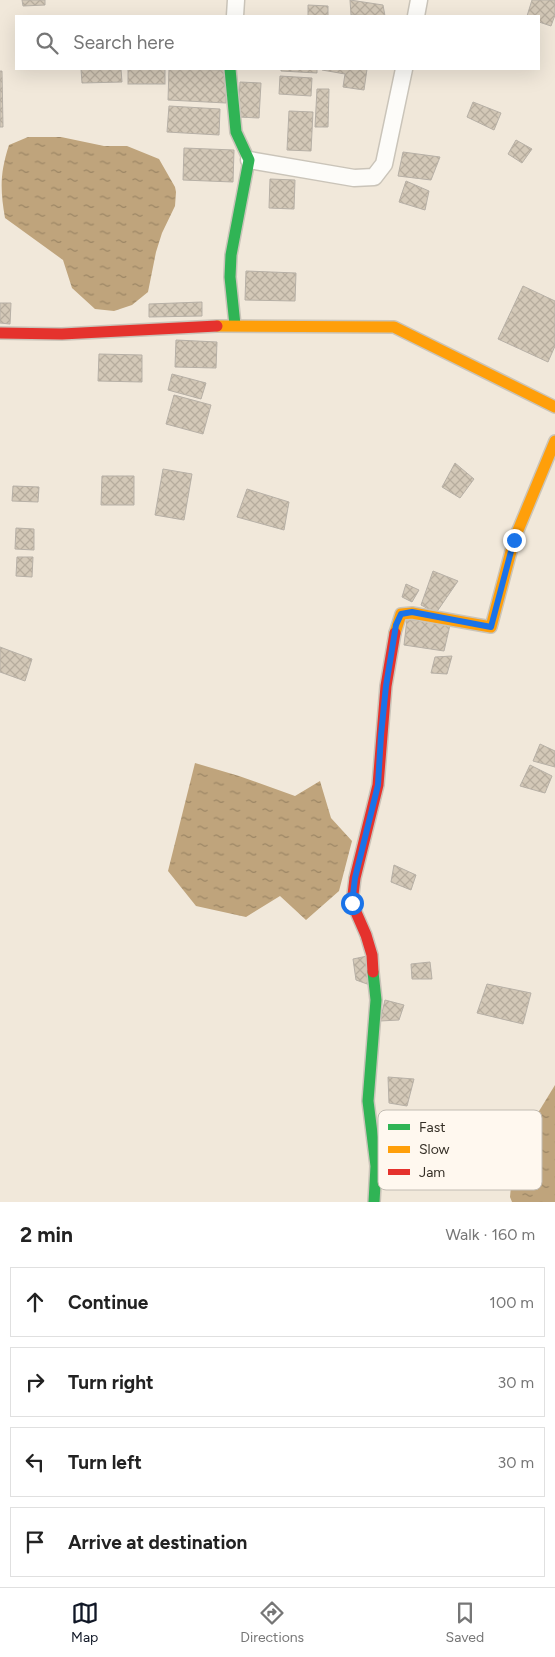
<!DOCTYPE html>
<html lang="en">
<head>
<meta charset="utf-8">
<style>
	:root { --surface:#fff; --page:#f2f2f2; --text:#222; --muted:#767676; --line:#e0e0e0; --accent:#111827 }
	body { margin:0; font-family:Figtree,sans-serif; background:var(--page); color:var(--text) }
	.stop { position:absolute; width:15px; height:15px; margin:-11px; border:4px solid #1a73e8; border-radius:50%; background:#fff }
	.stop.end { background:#1a73e8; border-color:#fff; box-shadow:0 1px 5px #0008 }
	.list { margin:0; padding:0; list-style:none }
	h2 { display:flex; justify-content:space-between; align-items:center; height:65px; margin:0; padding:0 20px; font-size:21px }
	h2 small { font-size:16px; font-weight:400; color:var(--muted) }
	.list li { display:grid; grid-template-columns:32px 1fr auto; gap:15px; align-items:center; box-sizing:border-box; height:70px; margin:0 10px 10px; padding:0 10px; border:1px solid var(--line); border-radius:0px }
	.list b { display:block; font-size:19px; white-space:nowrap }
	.list em { font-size:16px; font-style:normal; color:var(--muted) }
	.icon { flex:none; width:28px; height:28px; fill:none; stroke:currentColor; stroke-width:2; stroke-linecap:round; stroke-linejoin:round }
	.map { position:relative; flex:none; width:555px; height:1202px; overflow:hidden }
	.search { position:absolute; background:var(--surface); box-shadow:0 5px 20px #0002; left:15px; right:15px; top:15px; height:55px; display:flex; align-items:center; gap:12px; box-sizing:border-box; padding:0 18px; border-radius:0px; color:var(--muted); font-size:19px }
	.sheet { height:385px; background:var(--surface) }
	nav { display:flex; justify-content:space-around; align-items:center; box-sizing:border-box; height:70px; border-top:1px solid var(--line); background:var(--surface); font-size:14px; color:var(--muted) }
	nav a { display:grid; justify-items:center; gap:2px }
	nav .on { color:var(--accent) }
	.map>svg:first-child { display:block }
	.water { fill:url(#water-ripples) }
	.building { fill:url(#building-cross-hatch); stroke:#b7b0a6 }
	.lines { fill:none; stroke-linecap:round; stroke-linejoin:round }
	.street-casing { stroke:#cac4b9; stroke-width:19 }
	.fast-casing { stroke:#cac4b9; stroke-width:14 }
	.slow-casing { stroke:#cac4b9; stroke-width:14 }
	.jam-casing { stroke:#cac4b9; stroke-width:14 }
	.street { stroke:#fdfcf9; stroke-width:16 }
	.fast { stroke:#30b455; stroke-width:11 }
	.slow { stroke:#ff9f0a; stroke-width:11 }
	.jam { stroke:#e5322d; stroke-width:11 }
	.route { stroke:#1a73e8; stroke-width:6 }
	.key { fill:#fff8ef; stroke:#c2bcb3; stroke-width:1 }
	.key-label { font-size:14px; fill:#352f26 }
</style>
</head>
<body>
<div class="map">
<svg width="555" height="1202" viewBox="0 0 555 1202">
	<defs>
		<pattern id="water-ripples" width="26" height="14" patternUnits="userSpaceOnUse" patternTransform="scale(1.25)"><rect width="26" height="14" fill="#bfa47c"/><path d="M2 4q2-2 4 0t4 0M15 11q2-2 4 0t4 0" fill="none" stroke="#9c8665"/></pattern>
		<pattern id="building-cross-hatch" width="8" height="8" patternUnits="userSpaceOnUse" patternTransform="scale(1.25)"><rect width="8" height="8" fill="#d3c8b7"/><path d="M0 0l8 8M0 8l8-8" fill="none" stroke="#b6ac9d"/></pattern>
	</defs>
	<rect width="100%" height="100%" fill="#f1e8da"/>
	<g class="water">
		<path d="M28,137h33l43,9h23l32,13 16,28 1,5 -1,14 -13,27 -6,19 -8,40 -16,13 -18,6 -19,-2 -23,-21 -9,-28 -58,-42c-5,-29 -5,-45 4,-73z"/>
		<polygon points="195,763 239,776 295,796 320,781 331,818 352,841 339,891 306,920 280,896 246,917 196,906 168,871"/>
		<polygon points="555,1085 555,1202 512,1202 510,1197 514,1152"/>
	</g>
	<g class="building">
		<polygon points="22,0 45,0 45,5 23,6"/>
		<polygon points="350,0 383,5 385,16 351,15"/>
		<polygon points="532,0 555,0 555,15 551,26 539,22 539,16 527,16"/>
		<polygon points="308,5 328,6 328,16 308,16"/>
		<polygon points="81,69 121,69 122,82 82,83"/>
		<rect x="128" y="69" width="37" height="15"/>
		<polygon points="169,69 227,70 226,103 168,100"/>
		<polygon points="281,69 317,69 317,73 281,71"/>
		<polygon points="322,69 367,69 364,90 343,87 345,74 322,70"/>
		<polygon points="0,71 2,71 3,127 0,127"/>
		<polygon points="280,76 312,78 311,96 279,94"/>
		<polygon points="240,82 261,83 259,118 238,117"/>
		<polygon points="317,89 329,89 328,127 315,127"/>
		<polygon points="473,102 501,113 494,130 467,117"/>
		<polygon points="169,106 220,109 219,135 167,132"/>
		<polygon points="289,111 313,112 311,151 287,150"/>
		<polygon points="516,140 532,149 522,163 508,154"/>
		<polygon points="184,148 234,150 233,182 183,180"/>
		<polygon points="403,152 440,157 431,180 398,176"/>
		<polygon points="270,179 295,180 294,209 269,208"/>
		<polygon points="406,181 429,191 425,210 399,202"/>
		<polygon points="246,271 296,273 295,301 245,300"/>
		<polygon points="523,286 555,301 555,346 548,362 498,339"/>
		<polygon points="202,302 202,316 149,317 149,304"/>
		<polygon points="0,303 11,303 10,324 0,323"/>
		<polygon points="176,340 217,342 216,368 175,367"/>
		<polygon points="99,354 142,355 142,382 98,381"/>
		<polygon points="172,374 206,383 201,399 168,390"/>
		<polygon points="174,395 211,405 203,434 166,424"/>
		<polygon points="455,463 474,479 460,498 442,487"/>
		<polygon points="163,469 192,474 184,520 155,515"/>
		<polygon points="102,476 134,476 134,505 101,505"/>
		<polygon points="13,486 39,487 38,502 12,501"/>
		<polygon points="247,489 289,502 284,530 237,517"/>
		<polygon points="16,528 34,529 34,550 15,549"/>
		<polygon points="17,557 33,557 32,577 16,576"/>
		<polygon points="433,571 458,581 436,613 421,605"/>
		<polygon points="406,584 419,590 412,602 402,597"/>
		<polygon points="407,619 450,625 444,651 404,645"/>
		<polygon points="0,647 32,659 25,681 0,672"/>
		<polygon points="452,656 447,674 431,673 435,657"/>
		<polygon points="540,744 555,751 555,767 533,761"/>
		<polygon points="530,765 552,776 545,793 520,786"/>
		<polygon points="394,865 416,875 411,890 391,882"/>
		<polygon points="372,955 370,985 356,980 353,959"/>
		<polygon points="430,962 432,979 412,979 411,964"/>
		<polygon points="487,984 531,993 523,1024 477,1013"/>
		<polygon points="385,1000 404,1005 399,1020 380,1021"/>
		<polygon points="388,1077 414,1079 407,1106 389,1103"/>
	</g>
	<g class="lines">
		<g class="street-casing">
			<g id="street">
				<polyline points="235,16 236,0"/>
				<polyline points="416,16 419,0"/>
				<polyline points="249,160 354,178 374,177 384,164 404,69"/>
			</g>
		</g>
		<g class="fast-casing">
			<g id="fast">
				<polyline points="230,69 236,132 249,160 231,255 230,277 235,325"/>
				<polyline points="373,972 376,1000 368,1101 376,1166 374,1202"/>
			</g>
		</g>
		<g class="slow-casing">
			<g id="slow">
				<polyline points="217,326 394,327 555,407"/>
				<polyline points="395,633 401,614 412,613 491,627 514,540 555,441"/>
			</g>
		</g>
		<g class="jam-casing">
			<g id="jam">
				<polyline points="0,333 62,334 217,326"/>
				<polyline points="373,972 372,955 366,935 352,903 355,878 378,785 386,686 395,633"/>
			</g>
		</g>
		<use href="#street" class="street"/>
		<use href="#fast" class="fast"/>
		<use href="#slow" class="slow"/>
		<use href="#jam" class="jam"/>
	</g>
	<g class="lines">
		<polyline class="route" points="352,903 355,878 378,785 381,735 386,686 396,625 401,614 412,612 491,627 514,540"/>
	</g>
	<rect x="378" y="1110" width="164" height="80" rx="8" class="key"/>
	<rect x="388" y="1124" width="22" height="6" fill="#30b455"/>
	<rect x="388" y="1146" width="22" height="7" fill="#ff9f0a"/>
	<rect x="388" y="1169" width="22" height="6" fill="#e5322d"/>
	<g class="key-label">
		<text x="419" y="1132">Fast</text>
		<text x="419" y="1154">Slow</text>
		<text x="419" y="1177">Jam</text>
	</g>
</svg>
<div class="stop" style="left:352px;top:903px"></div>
<div class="stop end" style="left:514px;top:540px"></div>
<div class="search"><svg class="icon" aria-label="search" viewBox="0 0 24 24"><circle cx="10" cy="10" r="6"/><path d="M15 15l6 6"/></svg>Search here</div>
</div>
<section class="sheet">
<h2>2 min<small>Walk · 160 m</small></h2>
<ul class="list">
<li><svg class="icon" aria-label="ahead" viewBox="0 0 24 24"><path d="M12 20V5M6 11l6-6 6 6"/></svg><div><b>Continue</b></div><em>100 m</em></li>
<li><svg class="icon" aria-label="right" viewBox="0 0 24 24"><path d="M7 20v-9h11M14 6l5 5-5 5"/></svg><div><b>Turn right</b></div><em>30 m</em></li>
<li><svg class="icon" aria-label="left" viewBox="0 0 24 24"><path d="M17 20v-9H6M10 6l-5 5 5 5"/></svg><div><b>Turn left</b></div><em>30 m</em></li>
<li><svg class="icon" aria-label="arrive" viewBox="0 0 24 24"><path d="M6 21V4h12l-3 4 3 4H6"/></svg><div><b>Arrive at destination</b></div></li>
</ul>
</section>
<nav>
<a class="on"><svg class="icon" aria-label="map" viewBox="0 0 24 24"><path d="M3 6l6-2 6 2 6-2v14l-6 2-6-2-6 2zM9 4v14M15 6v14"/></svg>Map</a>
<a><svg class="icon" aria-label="directions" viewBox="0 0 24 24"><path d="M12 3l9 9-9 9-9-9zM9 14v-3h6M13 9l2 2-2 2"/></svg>Directions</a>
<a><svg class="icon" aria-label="saved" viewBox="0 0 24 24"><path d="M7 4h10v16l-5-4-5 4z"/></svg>Saved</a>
</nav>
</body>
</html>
